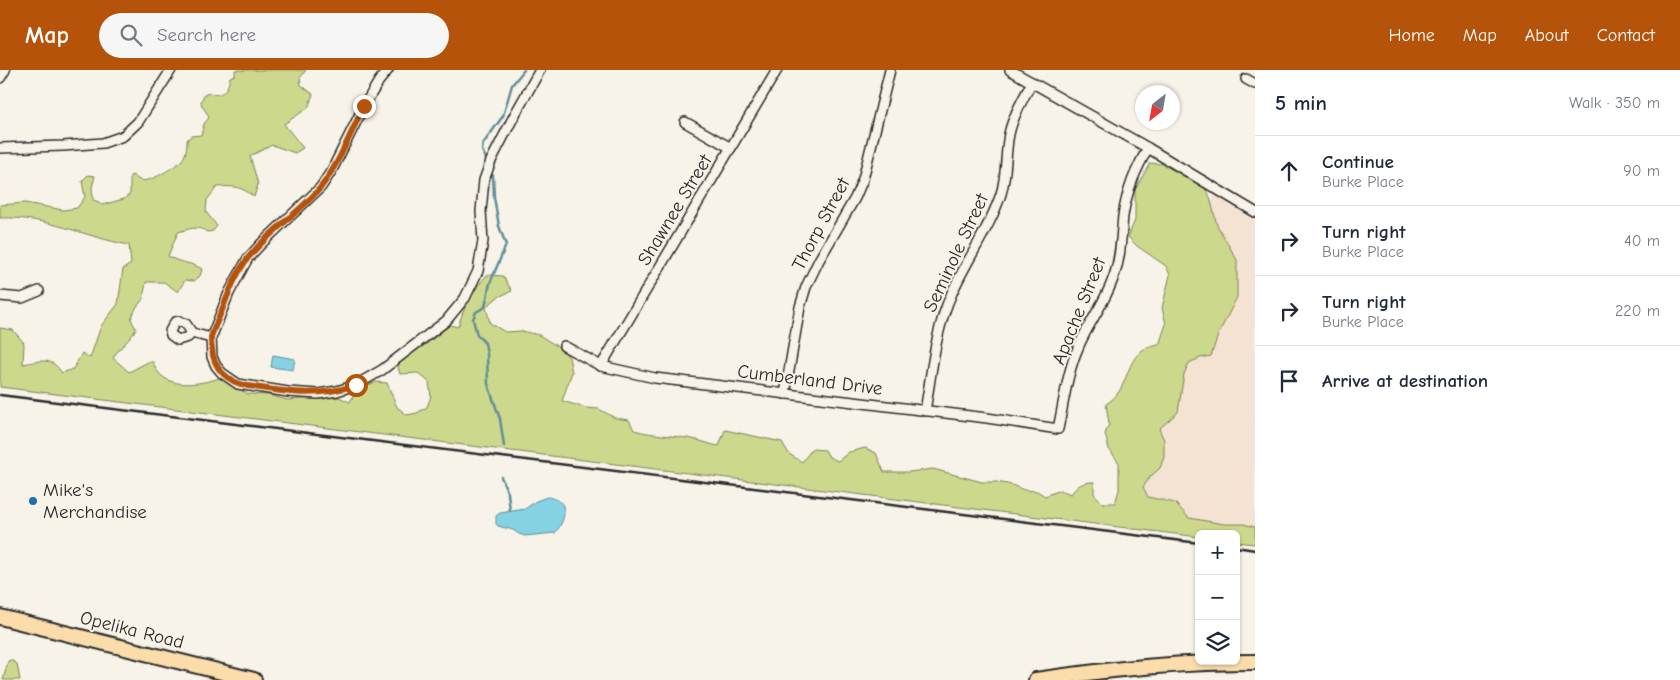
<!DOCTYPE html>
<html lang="en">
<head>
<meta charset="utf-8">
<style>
	:root { --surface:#fff; --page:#f6f6f7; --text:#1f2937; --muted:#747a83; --line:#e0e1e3; --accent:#b45309 }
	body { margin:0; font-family:"Comic Neue",sans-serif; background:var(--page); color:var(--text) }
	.controls { position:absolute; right:15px; bottom:15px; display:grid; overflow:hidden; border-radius:8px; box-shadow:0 1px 4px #0004 }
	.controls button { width:45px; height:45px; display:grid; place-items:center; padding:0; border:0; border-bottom:1px solid var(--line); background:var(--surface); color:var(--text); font:25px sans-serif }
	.compass { position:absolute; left:1135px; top:15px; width:45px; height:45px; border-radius:50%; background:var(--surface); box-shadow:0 1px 4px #0004; rotate:211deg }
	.stop { position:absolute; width:15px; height:15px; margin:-11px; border:4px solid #b45309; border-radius:50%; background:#fff }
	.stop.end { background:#b45309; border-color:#fff; box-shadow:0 1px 5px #0008 }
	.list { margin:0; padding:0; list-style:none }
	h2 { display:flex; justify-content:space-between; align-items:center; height:65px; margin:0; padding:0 20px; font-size:21px }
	h2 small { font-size:16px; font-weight:400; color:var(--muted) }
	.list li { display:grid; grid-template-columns:32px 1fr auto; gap:15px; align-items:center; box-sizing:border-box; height:70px; padding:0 20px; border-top:1px solid var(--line) }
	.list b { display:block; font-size:19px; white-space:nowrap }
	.list p { margin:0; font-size:16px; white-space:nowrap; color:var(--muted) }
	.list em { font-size:16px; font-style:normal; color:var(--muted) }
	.icon { flex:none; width:28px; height:28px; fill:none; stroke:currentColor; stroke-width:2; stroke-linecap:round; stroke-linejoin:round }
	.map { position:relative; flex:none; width:1255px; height:610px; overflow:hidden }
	header { display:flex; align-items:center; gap:30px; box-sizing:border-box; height:70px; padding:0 25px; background:var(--accent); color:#fff }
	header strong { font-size:24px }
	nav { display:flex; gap:28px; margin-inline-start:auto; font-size:18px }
	.search { width:350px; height:45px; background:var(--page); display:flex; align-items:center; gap:12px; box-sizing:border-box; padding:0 18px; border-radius:28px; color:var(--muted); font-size:19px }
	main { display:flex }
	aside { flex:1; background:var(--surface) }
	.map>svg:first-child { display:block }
	.built { fill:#f4e2d2 }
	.green { fill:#ccd88b; stroke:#7c825b }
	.water { fill:#84d2e2; stroke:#608f99 }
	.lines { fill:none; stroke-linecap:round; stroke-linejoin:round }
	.stream { stroke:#608f99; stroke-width:2.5 }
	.street-casing { stroke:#2b2b2b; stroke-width:12 }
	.primary-casing { stroke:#2b2b2b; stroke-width:18 }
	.street { stroke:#f7f3e8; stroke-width:9 }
	.primary { stroke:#fbddab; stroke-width:14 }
	.rail { stroke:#2b2b2b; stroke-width:2.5 }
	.route { stroke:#b45309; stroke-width:6 }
	.poi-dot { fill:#1f6fb2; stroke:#f7f3e8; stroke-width:2 }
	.labels { text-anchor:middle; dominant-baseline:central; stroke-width:4; stroke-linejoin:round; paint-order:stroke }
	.street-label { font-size:19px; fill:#2b2b2b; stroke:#f7f3e8 }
	.poi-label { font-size:19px; fill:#2b2b2b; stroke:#f7f3e8; text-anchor:start }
</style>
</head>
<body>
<header>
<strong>Map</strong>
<div class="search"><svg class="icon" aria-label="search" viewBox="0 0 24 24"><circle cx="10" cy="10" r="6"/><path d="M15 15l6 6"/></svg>Search here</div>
<nav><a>Home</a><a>Map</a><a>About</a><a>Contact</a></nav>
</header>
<main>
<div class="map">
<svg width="1255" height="610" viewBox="0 0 1255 610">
	<rect width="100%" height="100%" fill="#f7f3e8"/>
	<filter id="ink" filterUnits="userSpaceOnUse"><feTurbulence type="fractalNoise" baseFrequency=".02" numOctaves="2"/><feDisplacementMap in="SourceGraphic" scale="10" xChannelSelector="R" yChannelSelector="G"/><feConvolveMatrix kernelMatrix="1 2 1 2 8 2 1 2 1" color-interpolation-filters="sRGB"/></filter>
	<g filter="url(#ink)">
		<polygon class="built" points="1214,125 1255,148 1255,474 1236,464 1199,464 1115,456"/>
		<g class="green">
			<path d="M235,0h71l-6,8 1,7 12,9 -5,14 -24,16 19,24 -8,5 -23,-8 -22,11 8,28 -4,13c-13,-11 -20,-11 -37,-10l-10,13 -1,12 11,14 -4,5 -6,1c-9,-7 -18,-3 -29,0l-10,24c10,7 23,6 34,13l-2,7 -6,5 -9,-1 -7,12 -14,-10h-18l-3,17 -7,9 -5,11 5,10c-6,12 -17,18 -23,29l16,14 19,-10h5c9,29 44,23 67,16l28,16 21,1 18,5 52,-3 11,5 7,-13 19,-7 11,1 10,24 10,8 10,-2 10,-6 4,-11 -2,-14 -11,-9 -18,1 -2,-6 2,-8 28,-17 22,-18 8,2c5,-19 15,-37 29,-52l16,1 9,15 -14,6 -12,10 4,16 15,9 17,-1 17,4 21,13 9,9 3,15 -10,29 24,7 13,1 16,9 14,2 5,10c21,6 42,5 63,10 8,2 14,5 22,6l6,-16 57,12 7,12 13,8 10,-13 13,1 4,7 9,4 11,-9 16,-4 11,5 8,19h25l24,-3 49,13h15l15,3 12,5 13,1 8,5 15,-6 11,4c7,-9 11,-12 23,-12v12l9,9h12l4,-13v-27l-10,-14 -4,-15 4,-10 -3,-20c23,-13 18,-42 38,-55 4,-2 10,-3 15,-4l7,-21 -4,-16 8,-33 -4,-9 -29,-20 -9,-9 7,-17v-30l15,-27 12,1 42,23 6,10 7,28 20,35v37l-19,38 -7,21 -11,2 -11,5 -5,11 -6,38 -19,17 5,11v17l-4,11 -10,9 -7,10 5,10 27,6 14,15 35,6h19l12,3v17l-19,-2v-8h-37v3l-1199,-150v-59l13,2 11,13 -1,21c17,-3 28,-8 39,9l11,-4 9,-16 8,5 11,-32 17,-22 5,-35 8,-5 -2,-19c-44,-8 -82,-29 -129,-27v-13l25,-2 38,7 14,-2 8,-11 -3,-16 6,-6 7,1 -3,11 1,13 6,2 3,3 22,-6 6,-5v-18l3,-1c2,2 4,4 7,5 8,4 33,-12 40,-18 6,-5 7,-15 7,-22l4,-4 10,-1 3,-11 4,-5 1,-3 -7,-10 -1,-5 3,-6 5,-2c13,5 19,-3 21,-16l5,-2z"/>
			<polygon points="11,590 17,594 20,610 3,610 8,591"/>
		</g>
		<g class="water">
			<polygon points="273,285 295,289 293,300 271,297"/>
			<path d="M547,427c24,2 19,23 8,36l-30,3 -6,-2 -6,-4 -15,-4 -2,-2v-8l4,-3 25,-4 11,-8z"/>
		</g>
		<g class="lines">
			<g class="stream">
				<polyline points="486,89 482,80 483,74 503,46 512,15 524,0"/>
				<polyline points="493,105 494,127 499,156 506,175 490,213 485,237 476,242 473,249 477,265 485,273 487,284 488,314 500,349 504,376"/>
				<polyline points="501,407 508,423 510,441"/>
			</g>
			<g class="street-casing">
				<g id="street">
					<polyline points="388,0 379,11 364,36 332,100 321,117 262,173 248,188 229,223 211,268 212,287 216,296 222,303 238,314 288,322 318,324 337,321 356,315 382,300 446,251 465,228 478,201 483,171 481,141 484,110 491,91 514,46 540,0"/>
					<polyline points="1010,0 1148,78 1255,142"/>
					<polyline points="0,8 5,0"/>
					<polyline points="1246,9 1255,14"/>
					<polyline points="685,52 731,78"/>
					<polyline points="0,78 63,76 103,73 123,66 138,52 171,0"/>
					<polyline points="0,226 22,228 39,221"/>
					<polygon points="179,251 186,254 192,263 188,267 178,270 171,265 170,261 175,252"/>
					<polyline points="192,263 211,268"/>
					<path d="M564,276l37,20 54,12 332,40 71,11c6,-27 9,-56 20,-81 10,-25 28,-46 36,-72 7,-19 7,-40 9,-60 4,-26 12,-45 25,-68"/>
					<polyline points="601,296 777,0"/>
					<polyline points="785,324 800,237 806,217 819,190 855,128 863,109 890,0"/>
					<path d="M925,341c7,-40 10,-81 27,-118 15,-34 37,-63 49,-99 6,-19 4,-40 8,-60 4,-18 14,-35 23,-52"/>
				</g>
			</g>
			<g class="primary-casing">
				<g id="primary">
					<polyline points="0,547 254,610"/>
					<path d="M1036,610c73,-11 145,-18 219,-18"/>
				</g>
			</g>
			<use href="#street" class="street"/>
			<use href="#primary" class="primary"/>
			<g class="rail">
				<polyline points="0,325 1199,473"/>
				<polyline points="1236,477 1255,480"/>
			</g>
		</g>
	</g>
	<g class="lines" filter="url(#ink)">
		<path class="route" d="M356,315c-40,13 -68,7 -108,1 -20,-4 -35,-17 -36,-38 -1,-3 -1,-7 -1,-11 3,-10 9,-21 13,-32 6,-16 13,-33 24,-47 21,-27 52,-45 73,-71 18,-23 30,-55 43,-81"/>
	</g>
	<circle class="poi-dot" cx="33" cy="431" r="5"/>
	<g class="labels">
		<g class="street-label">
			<text transform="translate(675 140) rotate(-59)">Shawnee Street</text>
			<text transform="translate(821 154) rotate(-62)">Thorp Street</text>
			<text transform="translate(956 183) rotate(-65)">Seminole Street</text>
			<text transform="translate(1079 241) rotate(-68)">Apache Street</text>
			<text transform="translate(810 310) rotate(7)">Cumberland Drive</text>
			<text transform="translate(132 560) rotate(14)">Opelika Road</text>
		</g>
		<g class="poi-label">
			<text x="43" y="420">Mike's<tspan x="43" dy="22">Merchandise</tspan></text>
		</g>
	</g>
</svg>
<div class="controls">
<button>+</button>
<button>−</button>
<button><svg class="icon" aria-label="layers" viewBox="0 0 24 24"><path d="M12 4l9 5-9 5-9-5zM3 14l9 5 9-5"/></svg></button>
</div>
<svg class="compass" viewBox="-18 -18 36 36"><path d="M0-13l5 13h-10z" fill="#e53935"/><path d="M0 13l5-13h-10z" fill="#747a83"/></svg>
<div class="stop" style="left:356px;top:315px"></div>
<div class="stop end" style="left:364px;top:36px"></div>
</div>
<aside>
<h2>5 min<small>Walk · 350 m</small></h2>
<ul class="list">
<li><svg class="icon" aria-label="ahead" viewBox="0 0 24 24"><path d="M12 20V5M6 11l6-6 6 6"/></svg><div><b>Continue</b><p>Burke Place</p></div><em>90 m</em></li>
<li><svg class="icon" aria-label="right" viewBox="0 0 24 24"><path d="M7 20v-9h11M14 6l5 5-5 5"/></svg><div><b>Turn right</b><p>Burke Place</p></div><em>40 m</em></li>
<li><svg class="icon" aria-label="right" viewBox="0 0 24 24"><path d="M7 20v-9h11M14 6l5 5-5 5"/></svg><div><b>Turn right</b><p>Burke Place</p></div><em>220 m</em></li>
<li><svg class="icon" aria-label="arrive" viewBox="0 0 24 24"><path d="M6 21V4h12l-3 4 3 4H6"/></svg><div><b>Arrive at destination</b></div></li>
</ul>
</aside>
</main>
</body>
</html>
